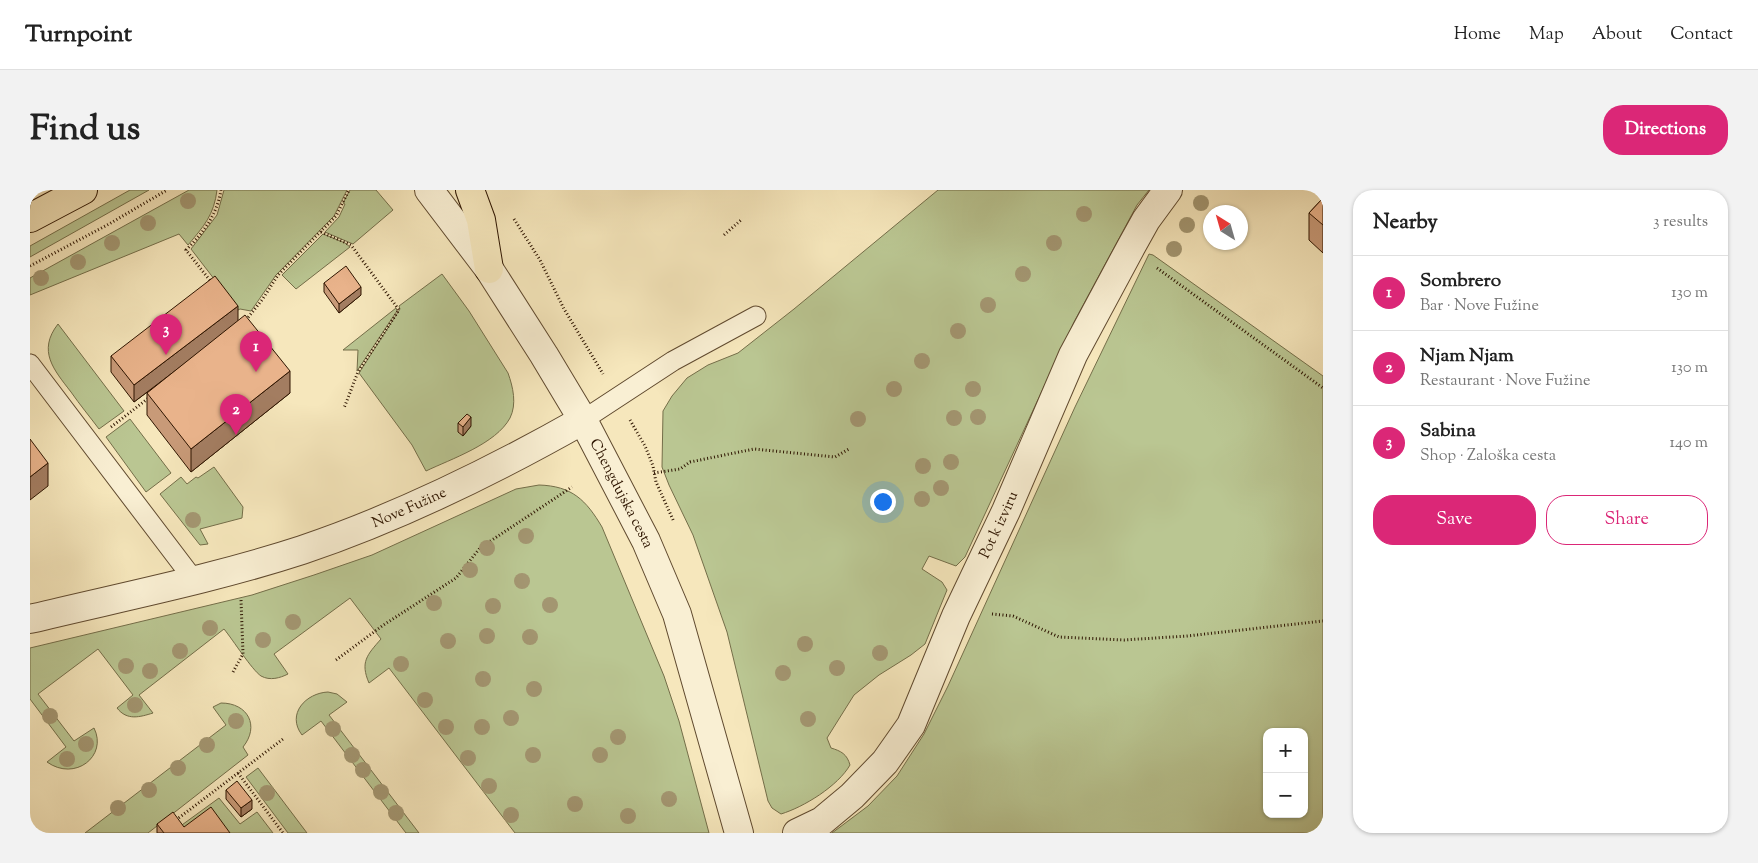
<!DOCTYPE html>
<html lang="en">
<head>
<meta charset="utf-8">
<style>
	:root { --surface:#fff; --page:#f2f2f2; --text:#222; --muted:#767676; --line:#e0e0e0; --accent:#db2777 }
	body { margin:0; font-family:"Sorts Mill Goudy",serif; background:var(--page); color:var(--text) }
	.controls { position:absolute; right:15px; bottom:15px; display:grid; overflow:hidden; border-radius:10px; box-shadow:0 1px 4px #0004 }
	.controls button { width:45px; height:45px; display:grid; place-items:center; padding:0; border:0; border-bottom:1px solid var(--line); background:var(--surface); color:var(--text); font:25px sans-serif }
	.compass { position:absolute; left:1173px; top:15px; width:45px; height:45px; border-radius:50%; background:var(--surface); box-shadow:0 1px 4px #0004; rotate:323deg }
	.you { position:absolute; left:852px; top:311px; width:18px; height:18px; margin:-12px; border:4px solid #fff; border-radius:50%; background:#1a73e8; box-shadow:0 0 0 8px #1a73e833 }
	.badge { display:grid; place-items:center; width:32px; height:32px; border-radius:50%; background:var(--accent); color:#fff; font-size:16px; font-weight:700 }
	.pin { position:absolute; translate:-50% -41px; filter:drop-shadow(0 1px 2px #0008) }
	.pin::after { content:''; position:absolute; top:26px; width:18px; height:15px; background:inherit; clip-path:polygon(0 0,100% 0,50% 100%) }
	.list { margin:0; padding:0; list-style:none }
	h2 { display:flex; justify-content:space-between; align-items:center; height:65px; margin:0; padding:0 20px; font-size:21px }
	h2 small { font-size:16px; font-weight:400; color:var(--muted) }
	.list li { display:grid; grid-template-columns:32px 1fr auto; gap:15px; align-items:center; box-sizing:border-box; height:75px; padding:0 20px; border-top:1px solid var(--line) }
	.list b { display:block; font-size:19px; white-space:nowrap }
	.list p { margin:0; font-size:16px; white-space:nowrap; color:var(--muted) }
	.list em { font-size:16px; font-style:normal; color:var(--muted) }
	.actions { display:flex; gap:10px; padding:15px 20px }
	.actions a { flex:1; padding:11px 0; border:1px solid var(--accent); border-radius:20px; text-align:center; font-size:18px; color:var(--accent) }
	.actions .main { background:var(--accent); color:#fff }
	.map { position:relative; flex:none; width:1293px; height:643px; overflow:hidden; border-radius:20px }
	header { display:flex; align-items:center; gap:30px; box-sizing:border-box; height:70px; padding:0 25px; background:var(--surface); border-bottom:1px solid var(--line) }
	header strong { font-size:24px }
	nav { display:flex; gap:28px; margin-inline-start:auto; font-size:18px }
	.intro { display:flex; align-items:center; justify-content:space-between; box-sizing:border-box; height:120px; padding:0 30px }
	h1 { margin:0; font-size:35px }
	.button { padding:12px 22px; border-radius:20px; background:var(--accent); color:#fff; font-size:18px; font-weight:700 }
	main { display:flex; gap:30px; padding:0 30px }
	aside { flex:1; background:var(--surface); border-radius:20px; box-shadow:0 1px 4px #0004 }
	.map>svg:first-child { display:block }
	.green { fill:#bac692; stroke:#746e49; fill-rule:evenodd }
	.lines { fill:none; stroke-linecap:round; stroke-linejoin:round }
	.service-casing { stroke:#604a2f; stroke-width:21 }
	.minor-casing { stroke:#604a2f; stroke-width:30 }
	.tertiary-casing { stroke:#604a2f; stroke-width:30 }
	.primary-casing { stroke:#2e1500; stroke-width:30 }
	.path { stroke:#2e1500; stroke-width:3; stroke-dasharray:1 2.5; stroke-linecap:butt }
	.service { stroke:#f9efd3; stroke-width:19 }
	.minor { stroke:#f9efd3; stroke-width:28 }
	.tertiary { stroke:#f9efd3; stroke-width:28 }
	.primary { stroke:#f6e7bc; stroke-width:28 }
	.tree { fill:#a39671 }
	.wall { fill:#c89a78; stroke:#2e1500 }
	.shaded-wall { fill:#a37d61; stroke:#2e1500 }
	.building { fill:#e9b38b; stroke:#2e1500 }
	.labels { text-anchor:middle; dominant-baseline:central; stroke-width:4; stroke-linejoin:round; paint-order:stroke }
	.street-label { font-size:15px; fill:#2e1500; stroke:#f9efd3 }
</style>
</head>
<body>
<header>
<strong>Turnpoint</strong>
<nav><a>Home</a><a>Map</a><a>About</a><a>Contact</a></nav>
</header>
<div class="intro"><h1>Find us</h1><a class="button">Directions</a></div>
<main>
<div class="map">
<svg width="1293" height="643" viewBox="0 0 1293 643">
	<rect width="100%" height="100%" fill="#f6e7bc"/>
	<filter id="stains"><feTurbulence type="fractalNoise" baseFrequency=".004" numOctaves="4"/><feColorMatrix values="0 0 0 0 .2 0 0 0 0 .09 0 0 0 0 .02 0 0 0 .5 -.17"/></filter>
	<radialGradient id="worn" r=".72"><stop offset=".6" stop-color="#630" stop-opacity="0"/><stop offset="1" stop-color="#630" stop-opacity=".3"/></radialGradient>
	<g class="green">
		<polygon points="100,0 119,0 0,67 0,56"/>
		<path d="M159,0h28c-3,25 -13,36 -29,55l-9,-11 -149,61v-17z"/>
		<polygon points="194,0 317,0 304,26 246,85 221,121 210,119 208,120 161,59 187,25"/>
		<polygon points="320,0 346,0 363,20 323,54 295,42 309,27 315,14 313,13"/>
		<path d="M908,0h211l-12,15 -63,117 -109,235 -9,9 -27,-10 -7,13 20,13 5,8 -22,54 -14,11 -32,20 -25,20 -27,43 4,10c10,3 16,6 19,17 -12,21 -46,42 -69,49l-9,-6 -4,-7 -41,-169 -34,-97 -24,-50 -7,-18 1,-56 9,-15 15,-18 21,-13 30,-12 56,-44z"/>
		<polygon points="293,44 315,53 320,57 266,99 252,85"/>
		<path d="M1119,64l4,1 170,121v457h-491l36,-27 29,-30 27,-42 24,-48 127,-279zM1237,542h37v82h-37z"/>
		<path d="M412,84l27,37 39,62c5,14 9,31 2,45 -14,26 -59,41 -84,53l-14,-26 -53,-72 41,-64 -1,-3z"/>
		<polygon points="366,118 367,121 327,181 328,160 313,160"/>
		<path d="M28,134l66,87 -25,18c-9,-12 -19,-24 -28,-37 -17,-22 -34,-41 -13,-68z"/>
		<polygon points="100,229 141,283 116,302 76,247"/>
		<polygon points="184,277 213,317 212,328 170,339 178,354 170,355 130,304 151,287 157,294 166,287 168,288"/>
		<path d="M509,295c33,1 47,15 63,42l62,149 15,45 30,112h-194l-126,-165 -20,15c-9,-21 -2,-28 12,-44l-31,-41 -76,56 14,20c-8,4 -18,7 -27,2 -9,-6 -28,-36 -37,-47l-85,66 14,18c-13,4 -26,8 -36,-5l16,-13 -35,-46 -60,45 36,47 20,-13c14,28 -19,54 -47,34l19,-15 -36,-48v-51l222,-53 62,-20 58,-20 144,-66z"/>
		<path d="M298,502l9,2 10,8 -18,13 90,118h-13l-85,-112 -19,14c-16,-21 4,-42 26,-43z"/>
		<path d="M191,513c27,0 39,23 22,44l5,8 -100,78h-63l141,-108 -13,-18z"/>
		<polygon points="228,578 277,643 258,643 216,587"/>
		<polygon points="189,608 210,634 227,622 243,643 188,643 145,640"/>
	</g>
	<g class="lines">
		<g class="service-casing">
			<g id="service">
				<polyline points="0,174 164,390"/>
				<polyline points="553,230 643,171 726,126"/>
			</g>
		</g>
		<g class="minor-casing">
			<g id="minor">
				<path id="s1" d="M767,643l25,-12 30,-25 33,-34 26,-37 45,-109 50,-105 67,-156 58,-108 15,-27 22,-30"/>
			</g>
		</g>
		<g class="tertiary-casing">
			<g id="tertiary">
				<path id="s2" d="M399,0l60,79 55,86 39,65 63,121 31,73 62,219"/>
				<path id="s3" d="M0,429c91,-22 183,-40 272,-69 98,-33 191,-79 281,-130"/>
			</g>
		</g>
		<g class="primary-casing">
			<g id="primary">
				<polyline points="440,0 451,30 459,79"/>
				<polyline points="0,28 53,0"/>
			</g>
		</g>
		<g class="path">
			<polyline points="484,29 510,70 534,119 573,184"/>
			<polyline points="291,42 321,55 369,120 328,182 314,218"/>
			<polyline points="694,45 711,30"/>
			<polyline points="0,76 79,34 137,0"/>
			<polyline points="1127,78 1293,198"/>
			<path d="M182,93l-26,-33c17,-17 31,-35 35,-60"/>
			<polyline points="216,130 232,110 248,85 306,26 319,0"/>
			<polyline points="600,230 615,256 623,276 626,292 644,332"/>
			<polyline points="81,237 120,207"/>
			<polyline points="624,283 650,279 660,272 724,259 805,267 819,259"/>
			<polyline points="962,424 983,426 1029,447 1094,450 1157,446 1293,431"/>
			<polyline points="306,470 352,436 426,388 450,358 542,297"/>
			<polyline points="203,482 213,464 211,410"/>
			<polyline points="208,583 253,643"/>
			<polyline points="146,630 253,549"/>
		</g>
		<use href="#service" class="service"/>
		<use href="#minor" class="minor"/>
		<use href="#tertiary" class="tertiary"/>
		<use href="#primary" class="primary"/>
	</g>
	<g class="tree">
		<circle cx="158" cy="11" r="8"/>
		<circle cx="1171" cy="13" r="8"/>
		<circle cx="1054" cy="24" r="8"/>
		<circle cx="118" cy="33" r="8"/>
		<circle cx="1157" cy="35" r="8"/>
		<circle cx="82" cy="53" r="8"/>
		<circle cx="1024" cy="53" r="8"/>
		<circle cx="1144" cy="59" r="8"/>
		<circle cx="48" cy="72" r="8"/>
		<circle cx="993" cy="84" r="8"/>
		<circle cx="11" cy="88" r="8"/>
		<circle cx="958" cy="115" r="8"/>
		<circle cx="928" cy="141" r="8"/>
		<circle cx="892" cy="171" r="8"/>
		<circle cx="864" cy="199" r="8"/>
		<circle cx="943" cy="199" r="8"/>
		<circle cx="948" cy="227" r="8"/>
		<circle cx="924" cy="228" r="8"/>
		<circle cx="828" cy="229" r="8"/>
		<circle cx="921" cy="272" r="8"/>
		<circle cx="893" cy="276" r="8"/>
		<circle cx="911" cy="298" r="8"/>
		<circle cx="892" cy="309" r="8"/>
		<circle cx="163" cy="330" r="8"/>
		<circle cx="496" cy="346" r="8"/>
		<circle cx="457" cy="358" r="8"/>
		<circle cx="440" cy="380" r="8"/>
		<circle cx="492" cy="391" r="8"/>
		<circle cx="404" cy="413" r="8"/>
		<circle cx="520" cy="415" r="8"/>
		<circle cx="463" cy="416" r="8"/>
		<circle cx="263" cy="432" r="8"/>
		<circle cx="180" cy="438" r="8"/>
		<circle cx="457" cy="446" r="8"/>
		<circle cx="500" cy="447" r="8"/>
		<circle cx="233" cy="450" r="8"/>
		<circle cx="418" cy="451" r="8"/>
		<circle cx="775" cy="454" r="8"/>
		<circle cx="150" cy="461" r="8"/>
		<circle cx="850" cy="463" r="8"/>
		<circle cx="371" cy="474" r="8"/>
		<circle cx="96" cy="476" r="8"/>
		<circle cx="807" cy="478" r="8"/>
		<circle cx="120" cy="481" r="8"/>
		<circle cx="753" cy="483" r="8"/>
		<circle cx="453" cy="489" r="8"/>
		<circle cx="504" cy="499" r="8"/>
		<circle cx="395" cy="510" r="8"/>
		<circle cx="105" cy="515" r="8"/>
		<circle cx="20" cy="526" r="8"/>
		<circle cx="481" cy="528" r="8"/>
		<circle cx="778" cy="529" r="8"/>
		<circle cx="206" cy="531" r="8"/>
		<circle cx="416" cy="537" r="8"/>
		<circle cx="452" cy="537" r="8"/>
		<circle cx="303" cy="539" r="8"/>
		<circle cx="588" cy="547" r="8"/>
		<circle cx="56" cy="554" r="8"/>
		<circle cx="177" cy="555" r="8"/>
		<circle cx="322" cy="565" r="8"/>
		<circle cx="503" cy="565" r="8"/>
		<circle cx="570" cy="565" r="8"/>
		<circle cx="438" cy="568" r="8"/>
		<circle cx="37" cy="569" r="8"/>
		<circle cx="148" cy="578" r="8"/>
		<circle cx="333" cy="580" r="8"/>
		<circle cx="459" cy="596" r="8"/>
		<circle cx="119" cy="600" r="8"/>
		<circle cx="351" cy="602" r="8"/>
		<circle cx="237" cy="603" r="8"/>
		<circle cx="639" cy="609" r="8"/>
		<circle cx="545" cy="614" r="8"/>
		<circle cx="88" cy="618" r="8"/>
		<circle cx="366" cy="623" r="8"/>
		<circle cx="481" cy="625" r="8"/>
		<circle cx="598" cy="626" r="8"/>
	</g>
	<g class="wall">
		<polygon points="1293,8 1293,63 1279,50 1279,23"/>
		<polygon points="294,93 331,105 309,123 294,102"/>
		<polygon points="208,131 260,203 161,282 117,225 117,203 144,182 104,212 81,182 81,166"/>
		<polygon points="428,233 441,236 433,246 428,242"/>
		<polygon points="196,600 222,619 211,627 196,609"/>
		<polygon points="127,634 154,637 200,643 127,643"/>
	</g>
	<g class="shaded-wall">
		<polygon points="331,97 331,105 309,123 309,114"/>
		<polygon points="208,116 208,133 104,212 104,195"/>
		<polygon points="260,181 260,203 161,282 161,259"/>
		<polygon points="441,227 441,236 433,246 433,237"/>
		<polygon points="18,273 18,296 0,310 0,287"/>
		<polygon points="222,610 222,619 211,627 211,618"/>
	</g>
	<g class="building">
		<polygon points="1293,8 1293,35 1279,23"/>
		<polygon points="316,76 331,97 309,114 294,93"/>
		<polygon points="185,86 208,116 104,195 81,166"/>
		<polygon points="215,125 260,181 161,259 117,203"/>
		<polygon points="437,224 441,227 433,237 428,233"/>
		<polygon points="0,249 18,273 0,287"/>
		<polygon points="207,591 222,610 211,618 196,600"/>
		<polygon points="181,617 200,643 134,643 127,634 143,622 154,637"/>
	</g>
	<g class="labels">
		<g class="street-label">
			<text stroke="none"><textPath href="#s2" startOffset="360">Chengdujska cesta</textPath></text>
			<text stroke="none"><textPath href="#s3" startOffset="396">Nove Fužine</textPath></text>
			<text stroke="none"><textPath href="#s1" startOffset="378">Pot k izviru</textPath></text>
		</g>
	</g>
	<rect width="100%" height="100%" filter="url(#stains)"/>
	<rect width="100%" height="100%" fill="url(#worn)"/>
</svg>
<div class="controls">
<button>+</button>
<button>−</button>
</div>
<svg class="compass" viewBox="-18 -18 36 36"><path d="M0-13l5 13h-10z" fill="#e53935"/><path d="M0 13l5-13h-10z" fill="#767676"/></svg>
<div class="you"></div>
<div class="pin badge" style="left:226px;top:182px">1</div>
<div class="pin badge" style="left:206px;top:245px">2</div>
<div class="pin badge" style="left:136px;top:165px">3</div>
</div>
<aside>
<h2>Nearby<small>3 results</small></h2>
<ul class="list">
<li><span class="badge">1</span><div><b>Sombrero</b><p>Bar · Nove Fužine</p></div><em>130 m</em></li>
<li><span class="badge">2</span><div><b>Njam Njam</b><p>Restaurant · Nove Fužine</p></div><em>130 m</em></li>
<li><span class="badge">3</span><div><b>Sabina</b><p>Shop · Zaloška cesta</p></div><em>140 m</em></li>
</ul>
<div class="actions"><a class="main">Save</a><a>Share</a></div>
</aside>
</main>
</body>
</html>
